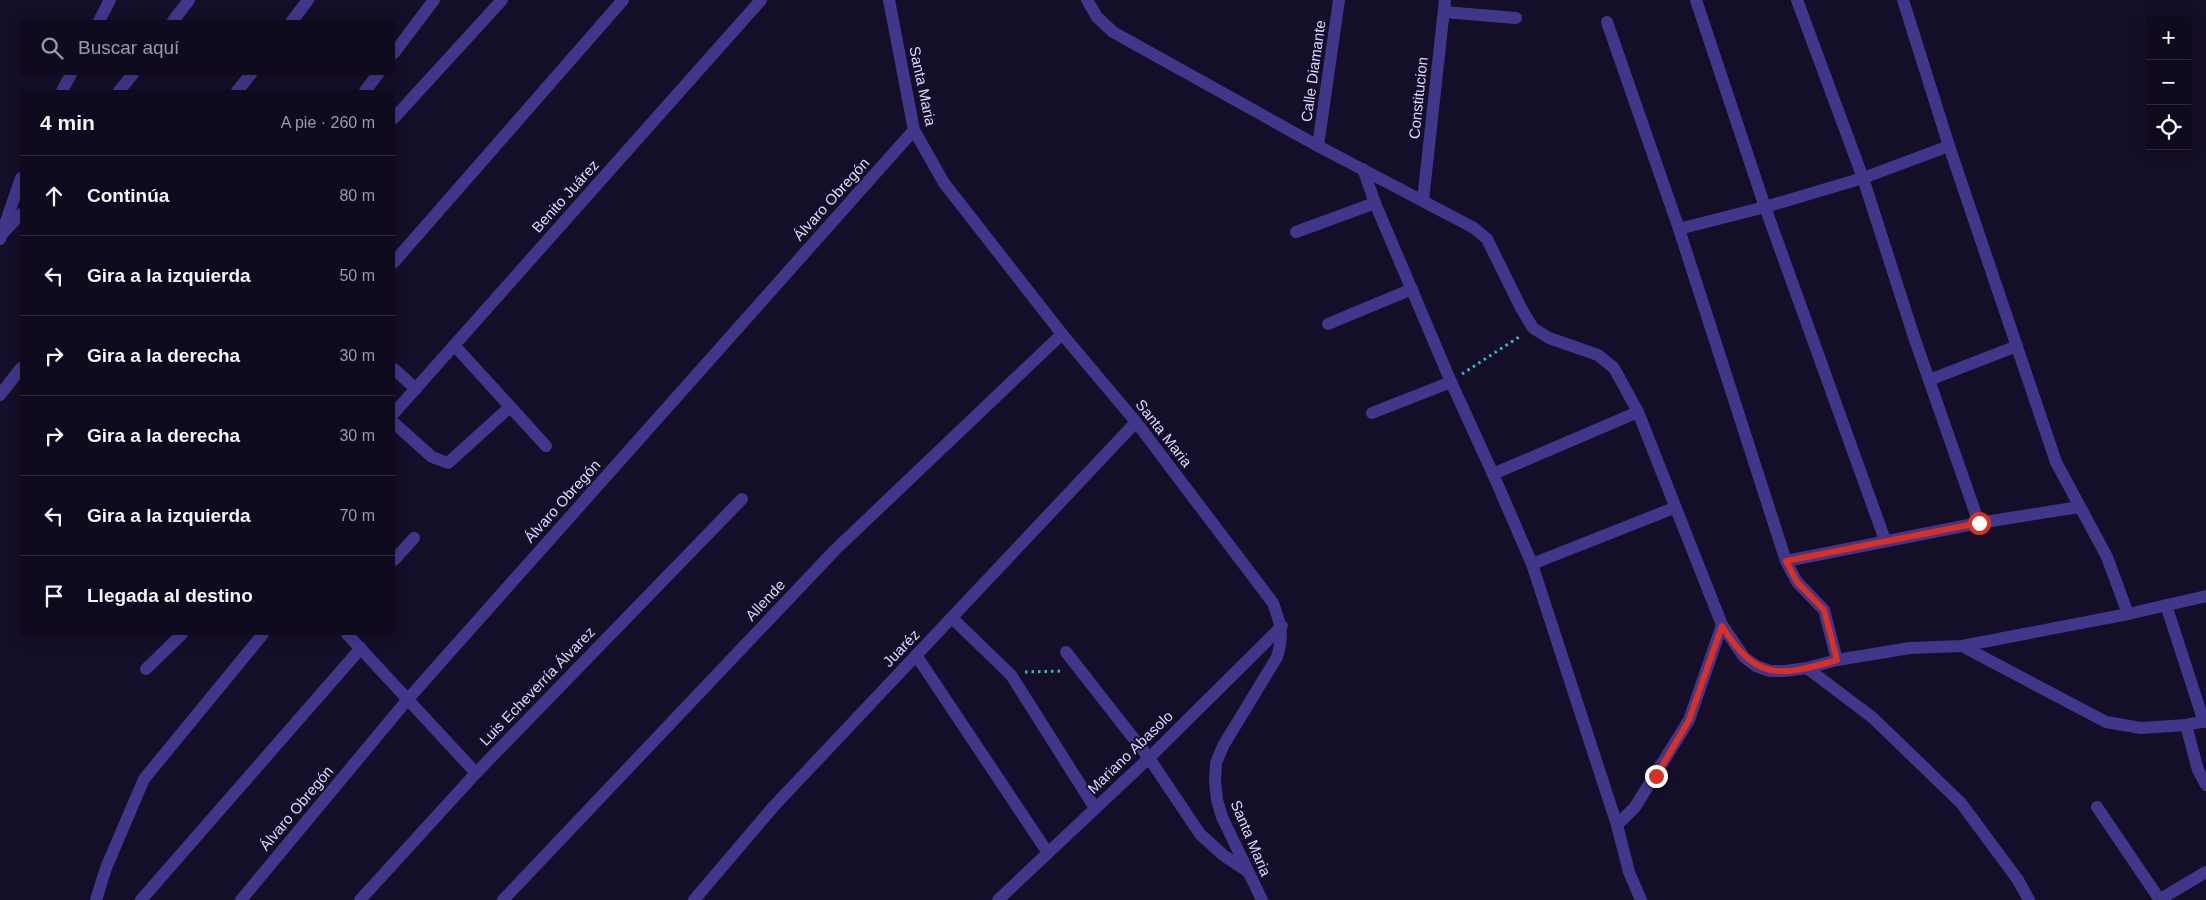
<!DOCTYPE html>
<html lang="es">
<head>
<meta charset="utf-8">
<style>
	:root { --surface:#100a1e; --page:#1e182b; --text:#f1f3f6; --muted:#9c9aa4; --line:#302b3c }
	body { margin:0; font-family:Arial,sans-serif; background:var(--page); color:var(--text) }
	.controls { position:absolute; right:15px; top:15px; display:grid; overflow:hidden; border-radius:0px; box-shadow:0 2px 12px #0003 }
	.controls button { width:45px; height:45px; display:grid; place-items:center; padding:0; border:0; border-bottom:1px solid var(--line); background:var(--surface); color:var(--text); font:25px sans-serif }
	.stop { position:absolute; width:15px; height:15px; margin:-11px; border:4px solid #d93025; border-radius:50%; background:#fff }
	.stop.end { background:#d93025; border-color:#fff; box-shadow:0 1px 5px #0008 }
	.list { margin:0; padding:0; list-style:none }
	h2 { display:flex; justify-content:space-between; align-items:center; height:65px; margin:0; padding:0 20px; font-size:21px }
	h2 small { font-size:16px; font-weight:400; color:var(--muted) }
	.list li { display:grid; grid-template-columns:32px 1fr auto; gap:15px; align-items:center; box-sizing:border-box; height:80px; padding:0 20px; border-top:1px solid var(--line) }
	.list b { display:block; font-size:19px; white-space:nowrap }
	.list em { font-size:16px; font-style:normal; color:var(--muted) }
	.icon { flex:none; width:28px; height:28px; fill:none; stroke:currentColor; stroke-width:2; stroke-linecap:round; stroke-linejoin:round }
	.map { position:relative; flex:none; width:2206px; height:900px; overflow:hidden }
	.search { position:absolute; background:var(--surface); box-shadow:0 2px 12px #0003; left:20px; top:20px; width:375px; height:55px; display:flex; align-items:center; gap:12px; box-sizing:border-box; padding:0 18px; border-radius:0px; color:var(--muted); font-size:19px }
	.panel { position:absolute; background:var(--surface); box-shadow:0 2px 12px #0003; left:20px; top:90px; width:375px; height:545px; border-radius:0px }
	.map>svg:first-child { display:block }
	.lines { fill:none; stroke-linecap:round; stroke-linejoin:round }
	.path { stroke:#29bec0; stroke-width:3; stroke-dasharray:2.5 4; stroke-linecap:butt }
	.minor { stroke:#40378a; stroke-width:12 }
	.route { stroke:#d93025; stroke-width:6 }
	.labels { text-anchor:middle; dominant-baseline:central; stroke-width:4; stroke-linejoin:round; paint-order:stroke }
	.street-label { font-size:15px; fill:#ddd6ff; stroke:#150e28 }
</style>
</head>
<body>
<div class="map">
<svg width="2206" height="900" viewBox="0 0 2206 900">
	<rect width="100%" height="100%" fill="#150e28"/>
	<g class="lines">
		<g class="path">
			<polyline points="1462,374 1522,335"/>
			<polyline points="1025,672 1063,671"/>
		</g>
		<g class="minor">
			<path d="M889,0l25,130 30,53 118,151 74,88 137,181c8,22 11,31 4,54l-54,89 -7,17 -1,18 2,19 5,17 40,83"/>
			<polyline points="1087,0 1097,17 1113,32 1318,146 1474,228 1487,239 1521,308 1533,328 1549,338 1598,355 1614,368 1638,412 1722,625 1744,657 1756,666 1770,671 1785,671 1807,668 1837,660 1910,648 1962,646 2128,614 2206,596"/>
			<polyline points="1696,0 1765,207 1885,540"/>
			<polyline points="1797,0 1863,178 1914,337 1979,523"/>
			<polyline points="1903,0 1949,146 2056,462 2107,557 2128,614"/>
			<polyline points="1444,12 1516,18"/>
			<polyline points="99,21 110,0"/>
			<polyline points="173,21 189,0"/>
			<polyline points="292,21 308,0"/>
			<polyline points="1607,22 1679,229 1786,561 1797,582 1824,610 1837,660"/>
			<polyline points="394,53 434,0"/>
			<polyline points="62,91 71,74"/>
			<polyline points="119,91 133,74"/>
			<polyline points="237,91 251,74"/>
			<polyline points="365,91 378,74"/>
			<polyline points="394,118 502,0"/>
			<polyline points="1318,146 1339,0"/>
			<polyline points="1363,169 1375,203 1451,382 1493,474 1532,564 1617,825 1629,872 1641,900"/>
			<polyline points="1423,200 1445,0"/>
			<polyline points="1679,229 1765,207 1863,178 1949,146"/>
			<polyline points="4,232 21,214"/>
			<polyline points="1296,232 1375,203"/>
			<polyline points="0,239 21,178"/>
			<polyline points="394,262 623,0"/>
			<polyline points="1328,324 1412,289"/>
			<polyline points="454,345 546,446"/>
			<polyline points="394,369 416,389"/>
			<polyline points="1929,380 2017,346"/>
			<polyline points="0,395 21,368"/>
			<polyline points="394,413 761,0"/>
			<polyline points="1372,413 1451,382"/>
			<polyline points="394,423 432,457 448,463 510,407"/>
			<polyline points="1493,474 1638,412"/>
			<polyline points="394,560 414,538"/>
			<polyline points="1786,561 1979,523 2079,507"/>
			<polyline points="1532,564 1674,508"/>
			<polyline points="2166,605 2204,722"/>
			<polyline points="952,618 1011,675 1095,808"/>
			<polyline points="347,634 476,773"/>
			<polyline points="1962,646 2106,722 2141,728 2186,725 2206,721"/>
			<polyline points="1066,652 1149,758 1200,834 1223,855 1247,871"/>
			<polyline points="916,655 1048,853"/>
			<polyline points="1807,668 1873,718 1961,803 2018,880 2029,900"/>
			<polyline points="146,669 182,634"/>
			<polyline points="2186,725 2198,770 2206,785"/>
			<polyline points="2097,807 2160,900"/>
			<polyline points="1617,825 1635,807 1689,720 1722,625"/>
			<polyline points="96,900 106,868 144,779 263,634"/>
			<polyline points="141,900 361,648"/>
			<polyline points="241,900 408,699 914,130"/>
			<polyline points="360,900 476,773 742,499"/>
			<polyline points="503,900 835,550 1062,334"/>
			<polyline points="694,900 774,806 1136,422"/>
			<polyline points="998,900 1149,758 1282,626"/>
			<polyline points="2159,900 2206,872"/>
		</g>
	</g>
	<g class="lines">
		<path class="route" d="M1656,776l33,-56 33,-94c34,55 57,51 115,34l-13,-50 -27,-28 -11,-21 193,-38"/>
	</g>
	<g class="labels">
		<g class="street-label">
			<text transform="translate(1313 71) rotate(-82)">Calle Diamante</text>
			<text transform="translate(923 86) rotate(78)">Santa Maria</text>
			<text transform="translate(1418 98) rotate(-84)">Constitucion</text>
			<text transform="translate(565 196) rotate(-48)">Benito Juárez</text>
			<text transform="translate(831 199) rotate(-48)">Álvaro Obregón</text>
			<text transform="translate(1164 433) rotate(52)">Santa Maria</text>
			<text transform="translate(562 501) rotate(-48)">Álvaro Obregón</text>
			<text transform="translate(765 600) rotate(-47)">Allende</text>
			<text transform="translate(901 648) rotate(-46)">Juaréz</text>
			<text transform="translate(537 686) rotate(-46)">Luis Echeverría Álvarez</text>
			<text transform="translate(1130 752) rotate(-44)">Mariano Abasolo</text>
			<text transform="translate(296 808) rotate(-50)">Álvaro Obregón</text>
			<text transform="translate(1251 838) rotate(67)">Santa Maria</text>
		</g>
	</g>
</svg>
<div class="controls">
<button>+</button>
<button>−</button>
<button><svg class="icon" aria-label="locate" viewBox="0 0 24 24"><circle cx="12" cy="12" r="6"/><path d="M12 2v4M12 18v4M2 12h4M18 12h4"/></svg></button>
</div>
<div class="stop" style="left:1979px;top:523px"></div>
<div class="stop end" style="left:1656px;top:776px"></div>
<div class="search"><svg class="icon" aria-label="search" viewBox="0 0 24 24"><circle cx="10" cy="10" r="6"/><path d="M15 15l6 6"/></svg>Buscar aquí</div>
<section class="panel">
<h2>4 min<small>A pie · 260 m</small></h2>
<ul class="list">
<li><svg class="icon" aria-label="ahead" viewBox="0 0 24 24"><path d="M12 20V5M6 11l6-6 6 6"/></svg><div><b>Continúa</b></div><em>80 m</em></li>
<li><svg class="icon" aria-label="left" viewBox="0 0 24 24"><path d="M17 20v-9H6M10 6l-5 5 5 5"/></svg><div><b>Gira a la izquierda</b></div><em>50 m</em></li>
<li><svg class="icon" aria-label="right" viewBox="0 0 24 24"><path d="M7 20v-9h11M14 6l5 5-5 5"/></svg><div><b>Gira a la derecha</b></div><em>30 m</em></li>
<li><svg class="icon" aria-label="right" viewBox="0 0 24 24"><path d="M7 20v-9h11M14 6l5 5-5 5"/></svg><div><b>Gira a la derecha</b></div><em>30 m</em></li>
<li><svg class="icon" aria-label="left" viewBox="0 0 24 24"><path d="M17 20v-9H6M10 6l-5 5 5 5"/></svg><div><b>Gira a la izquierda</b></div><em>70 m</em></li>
<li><svg class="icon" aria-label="arrive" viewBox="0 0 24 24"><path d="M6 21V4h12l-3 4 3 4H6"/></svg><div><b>Llegada al destino</b></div></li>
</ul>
</section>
</div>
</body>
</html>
